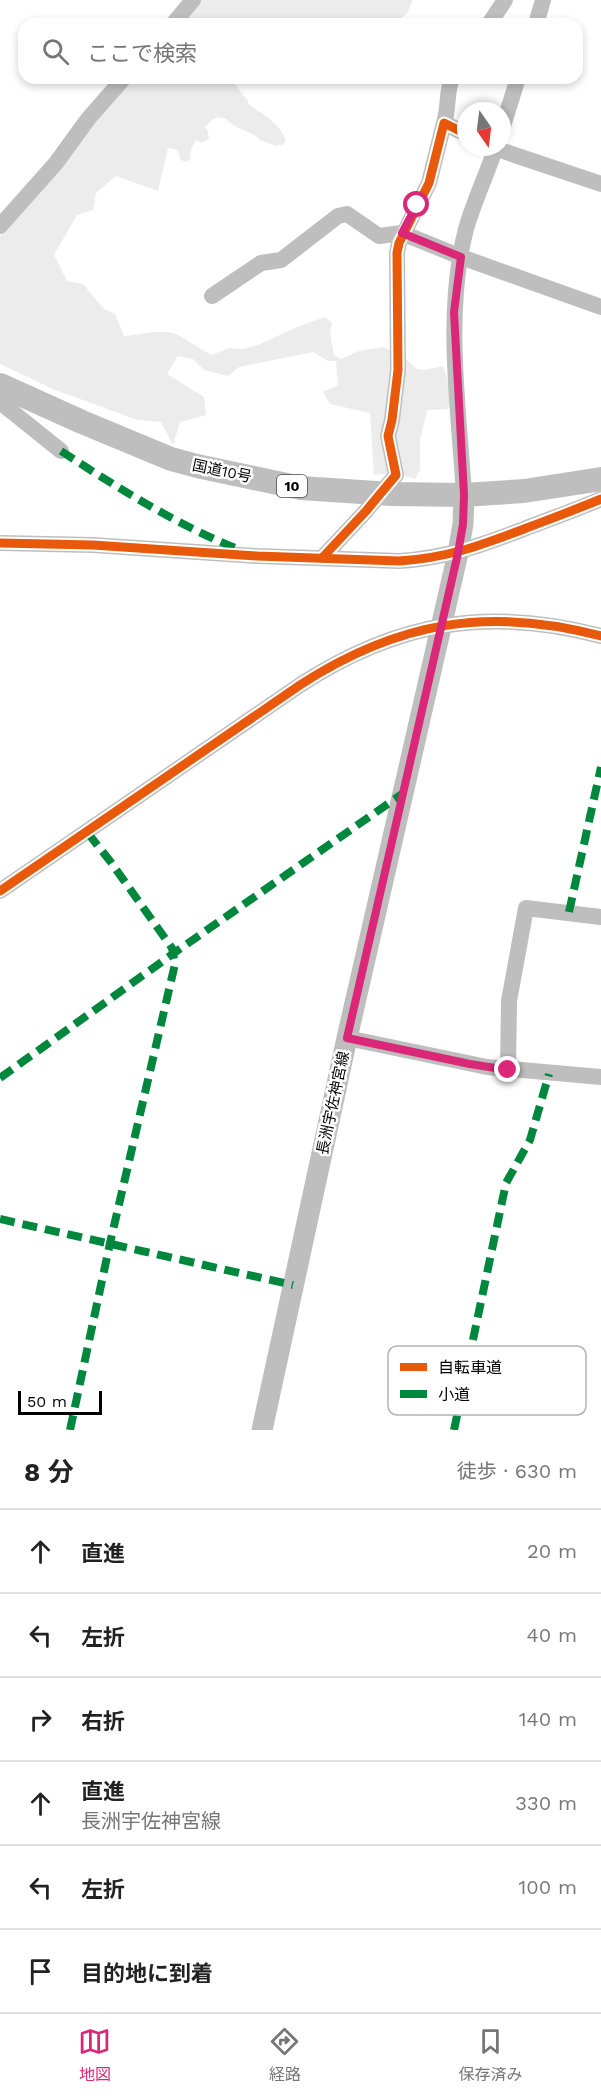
<!DOCTYPE html>
<html lang="ja">
<head>
<meta charset="utf-8">
<style>
	:root { --surface:#fff; --page:#f2f2f2; --text:#222; --muted:#767676; --line:#e0e0e0; --accent:#db2777 }
	body { margin:0; font-family:"Work Sans","Noto Sans JP",sans-serif; background:var(--page); color:var(--text) }
	.compass { position:absolute; left:457px; top:102px; width:54px; height:54px; border-radius:50%; background:var(--surface); box-shadow:0 3px 9px #0003; rotate:166deg }
	.scale { position:absolute; left:18px; bottom:15px; width:84px; box-sizing:border-box; padding-left:6px; border:3px solid #000; border-top:0; font-size:16px; line-height:21px; white-space:nowrap; color:#000; -webkit-text-stroke:4px #fff; paint-order:stroke }
	.stop { position:absolute; width:18px; height:18px; margin:-14px; border:4px solid #db2777; border-radius:50%; background:#fff }
	.stop.end { background:#db2777; border-color:#fff; box-shadow:0 2px 6px #0008 }
	.list { margin:0; padding:0; list-style:none }
	h2 { display:flex; justify-content:space-between; align-items:center; height:78px; margin:0; padding:0 24px; font-size:26px }
	h2 small { font-size:20px; font-weight:400; color:var(--muted) }
	.list li { display:grid; grid-template-columns:39px 1fr auto; gap:18px; align-items:center; box-sizing:border-box; height:84px; padding:0 24px; border-top:2px solid var(--line) }
	.list b { display:block; font-size:22px; white-space:nowrap }
	.list p { margin:0; font-size:20px; white-space:nowrap; color:var(--muted) }
	.list em { font-size:20px; font-style:normal; color:var(--muted) }
	.icon { flex:none; width:33px; height:33px; fill:none; stroke:currentColor; stroke-width:2; stroke-linecap:round; stroke-linejoin:round }
	.map { position:relative; flex:none; width:601px; height:1430px; overflow:hidden }
	.search { position:absolute; background:var(--surface); box-shadow:0 3px 9px #0003; left:18px; right:18px; top:18px; height:66px; display:flex; align-items:center; gap:15px; box-sizing:border-box; padding:0 21px; border-radius:18px; color:var(--muted); font-size:22px }
	.sheet { height:582px; background:var(--surface) }
	nav { display:flex; justify-content:space-around; align-items:center; box-sizing:border-box; height:84px; border-top:2px solid var(--line); background:var(--surface); font-size:16px; color:var(--muted) }
	nav a { display:grid; justify-items:center; gap:3px }
	nav .on { color:var(--accent) }
	.map>svg:first-child { display:block }
	.green { fill:#ececec }
	.lines { fill:none; stroke-linecap:round; stroke-linejoin:round }
	.minor { stroke:#bebebe; stroke-width:16 }
	.major { stroke:#bebebe; stroke-width:21 }
	.highway { stroke:#bebebe; stroke-width:24 }
	.quiet { stroke:#00873e; stroke-width:8; stroke-dasharray:15 8; stroke-linecap:butt }
	.cycleway-casing { stroke:#fff; stroke-width:13 }
	.cycleway { stroke:#e8590c; stroke-width:9 }
	.route { stroke:#db2777; stroke-width:8 }
	.labels { text-anchor:middle; dominant-baseline:central; stroke-width:5; stroke-linejoin:round; paint-order:stroke }
	.shield { fill:#fff; stroke:#4c4c4c; stroke-width:1.5 }
	.shield-label { font-size:14px; font-weight:bold; fill:#000 }
	.street-label { font-size:15px; fill:#000; stroke:#fff }
	.key { fill:#fff; stroke:#b2b2b2; stroke-width:1.5 }
	.key-label { font-size:16px; fill:#000 }
</style>
</head>
<body>
<div class="map">
<svg width="601" height="1430" viewBox="0 0 601 1430">
	<rect width="100%" height="100%" fill="#fff"/>
	<g class="green">
		<polygon points="183,0 413,0 407,13 395,24 165,24"/>
		<path d="M124,78h106l18,23v3c13,9 33,20 38,37l-4,4 -6,1 -16,-6 -4,-4 -23,-11 -7,-6 -8,-2 -6,3 -7,7 3,5 1,7 -8,4 -5,-3 -5,10 -1,10 -4,2 -5,-2 -4,-10 -9,-2 -10,43 -42,-15 -20,17 -3,17 -16,5 -23,40 13,26 16,3 21,25 11,5 9,22c14,-1 35,-7 49,-3 11,4 26,16 39,22l17,-7 13,1 16,-4 39,-18 28,-10 7,6 -2,10 4,22 7,4 18,-8 25,-4 24,14 9,8 7,1 19,-4 9,30 -4,13 -21,1 -7,31v29l-5,9 -19,-6 -22,2 -4,-62 -40,-9 -7,-12 15,-7 -2,-24h-8l-15,-9 -74,15 -11,9 -24,-6 -11,-11 -15,-3 -11,18 37,23 2,18 -26,7 -7,23 -12,-23 -24,-2 -84,-31 -53,-25v-128l51,-61z"/>
	</g>
	<g class="lines">
		<g class="minor">
			<polyline points="173,24 193,0"/>
			<polyline points="489,24 505,0"/>
			<polyline points="536,24 543,0"/>
			<path d="M444,123c5,-15 2,-30 8,-45"/>
			<polyline points="502,129 518,78"/>
			<polyline points="491,147 601,184"/>
			<polyline points="0,226 56,163 88,119 124,78"/>
			<polyline points="212,296 261,263 281,260 338,216 347,214 379,236 402,233 461,257 601,307"/>
			<polyline points="0,402 61,451"/>
			<path d="M464,495c-5,-86 -20,-181 2,-266 8,-28 21,-55 30,-82"/>
			<path d="M0,543l93,2 164,11 142,5c48,-3 80,-15 125,-32 26,-10 51,-19 77,-30"/>
			<polyline points="322,558 366,511 396,475 388,436 392,420 398,370 397,253 399,243 429,183 444,123 466,134"/>
			<path d="M0,891l300,-206c97,-63 188,-79 301,-49"/>
			<polyline points="347,1038 487,1067 601,1077"/>
			<polyline points="508,1070 509,1001 526,908 601,917"/>
		</g>
		<polyline class="major" points="262,1430 347,1038 458,553 463,524 464,495"/>
		<polyline class="highway" points="0,385 82,422 171,459 197,466 301,488 391,494 464,495 524,491 601,479"/>
		<g class="quiet">
			<path d="M61,451c57,37 116,74 179,99"/>
			<polyline points="569,912 601,767"/>
			<polyline points="0,1078 174,953 402,794"/>
			<polyline points="0,1219 293,1285"/>
			<polyline points="70,1430 110,1243 175,964 172,948 110,861 87,832"/>
			<polyline points="454,1430 506,1183 530,1140 549,1074"/>
		</g>
		<g class="cycleway-casing">
			<g id="cycleway">
				<path d="M0,543l93,2 164,11 142,5c48,-3 80,-15 125,-32 26,-10 51,-19 77,-30"/>
				<polyline points="322,558 366,511 396,475 388,436 392,420 398,370 397,253 399,243 429,183 444,123 466,134"/>
				<path d="M0,891l300,-206c97,-63 188,-79 301,-49"/>
			</g>
		</g>
		<use href="#cycleway" class="cycleway"/>
	</g>
	<g class="lines">
		<polyline class="route" points="417,205 402,233 461,257 454,312 464,495 463,524 458,553 347,1038 470,1064 508,1070"/>
	</g>
	<g class="labels">
		<rect class="shield" x="277" y="475" width="30" height="22" rx="4.5"/>
		<g class="shield-label">
			<text x="292" y="486">10</text>
		</g>
		<g class="street-label">
			<text transform="translate(222 471) rotate(12)">国道10号</text>
			<text transform="translate(333 1103) rotate(-78)">長洲宇佐神宮線</text>
		</g>
	</g>
	<rect x="388" y="1346" width="198" height="69" rx="9" class="key"/>
	<rect x="400" y="1363" width="27" height="8" fill="#e8590c"/>
	<rect x="400" y="1390" width="27" height="8" fill="#00873e"/>
	<g class="key-label">
		<text x="438" y="1373">自転車道</text>
		<text x="438" y="1400">小道</text>
	</g>
</svg>
<svg class="compass" viewBox="-18 -18 36 36"><path d="M0-13l5 13h-10z" fill="#e53935"/><path d="M0 13l5-13h-10z" fill="#767676"/></svg>
<div class="scale">50 m</div>
<div class="stop" style="left:417px;top:205px"></div>
<div class="stop end" style="left:508px;top:1070px"></div>
<div class="search"><svg class="icon" aria-label="search" viewBox="0 0 24 24"><circle cx="10" cy="10" r="6"/><path d="M15 15l6 6"/></svg>ここで検索</div>
</div>
<section class="sheet">
<h2>8 分<small>徒歩 · 630 m</small></h2>
<ul class="list">
<li><svg class="icon" aria-label="ahead" viewBox="0 0 24 24"><path d="M12 20V5M6 11l6-6 6 6"/></svg><div><b>直進</b></div><em>20 m</em></li>
<li><svg class="icon" aria-label="left" viewBox="0 0 24 24"><path d="M17 20v-9H6M10 6l-5 5 5 5"/></svg><div><b>左折</b></div><em>40 m</em></li>
<li><svg class="icon" aria-label="right" viewBox="0 0 24 24"><path d="M7 20v-9h11M14 6l5 5-5 5"/></svg><div><b>右折</b></div><em>140 m</em></li>
<li><svg class="icon" aria-label="ahead" viewBox="0 0 24 24"><path d="M12 20V5M6 11l6-6 6 6"/></svg><div><b>直進</b><p>長洲宇佐神宮線</p></div><em>330 m</em></li>
<li><svg class="icon" aria-label="left" viewBox="0 0 24 24"><path d="M17 20v-9H6M10 6l-5 5 5 5"/></svg><div><b>左折</b></div><em>100 m</em></li>
<li><svg class="icon" aria-label="arrive" viewBox="0 0 24 24"><path d="M6 21V4h12l-3 4 3 4H6"/></svg><div><b>目的地に到着</b></div></li>
</ul>
</section>
<nav>
<a class="on"><svg class="icon" aria-label="map" viewBox="0 0 24 24"><path d="M3 6l6-2 6 2 6-2v14l-6 2-6-2-6 2zM9 4v14M15 6v14"/></svg>地図</a>
<a><svg class="icon" aria-label="directions" viewBox="0 0 24 24"><path d="M12 3l9 9-9 9-9-9zM9 14v-3h6M13 9l2 2-2 2"/></svg>経路</a>
<a><svg class="icon" aria-label="saved" viewBox="0 0 24 24"><path d="M7 4h10v16l-5-4-5 4z"/></svg>保存済み</a>
</nav>
</body>
</html>
